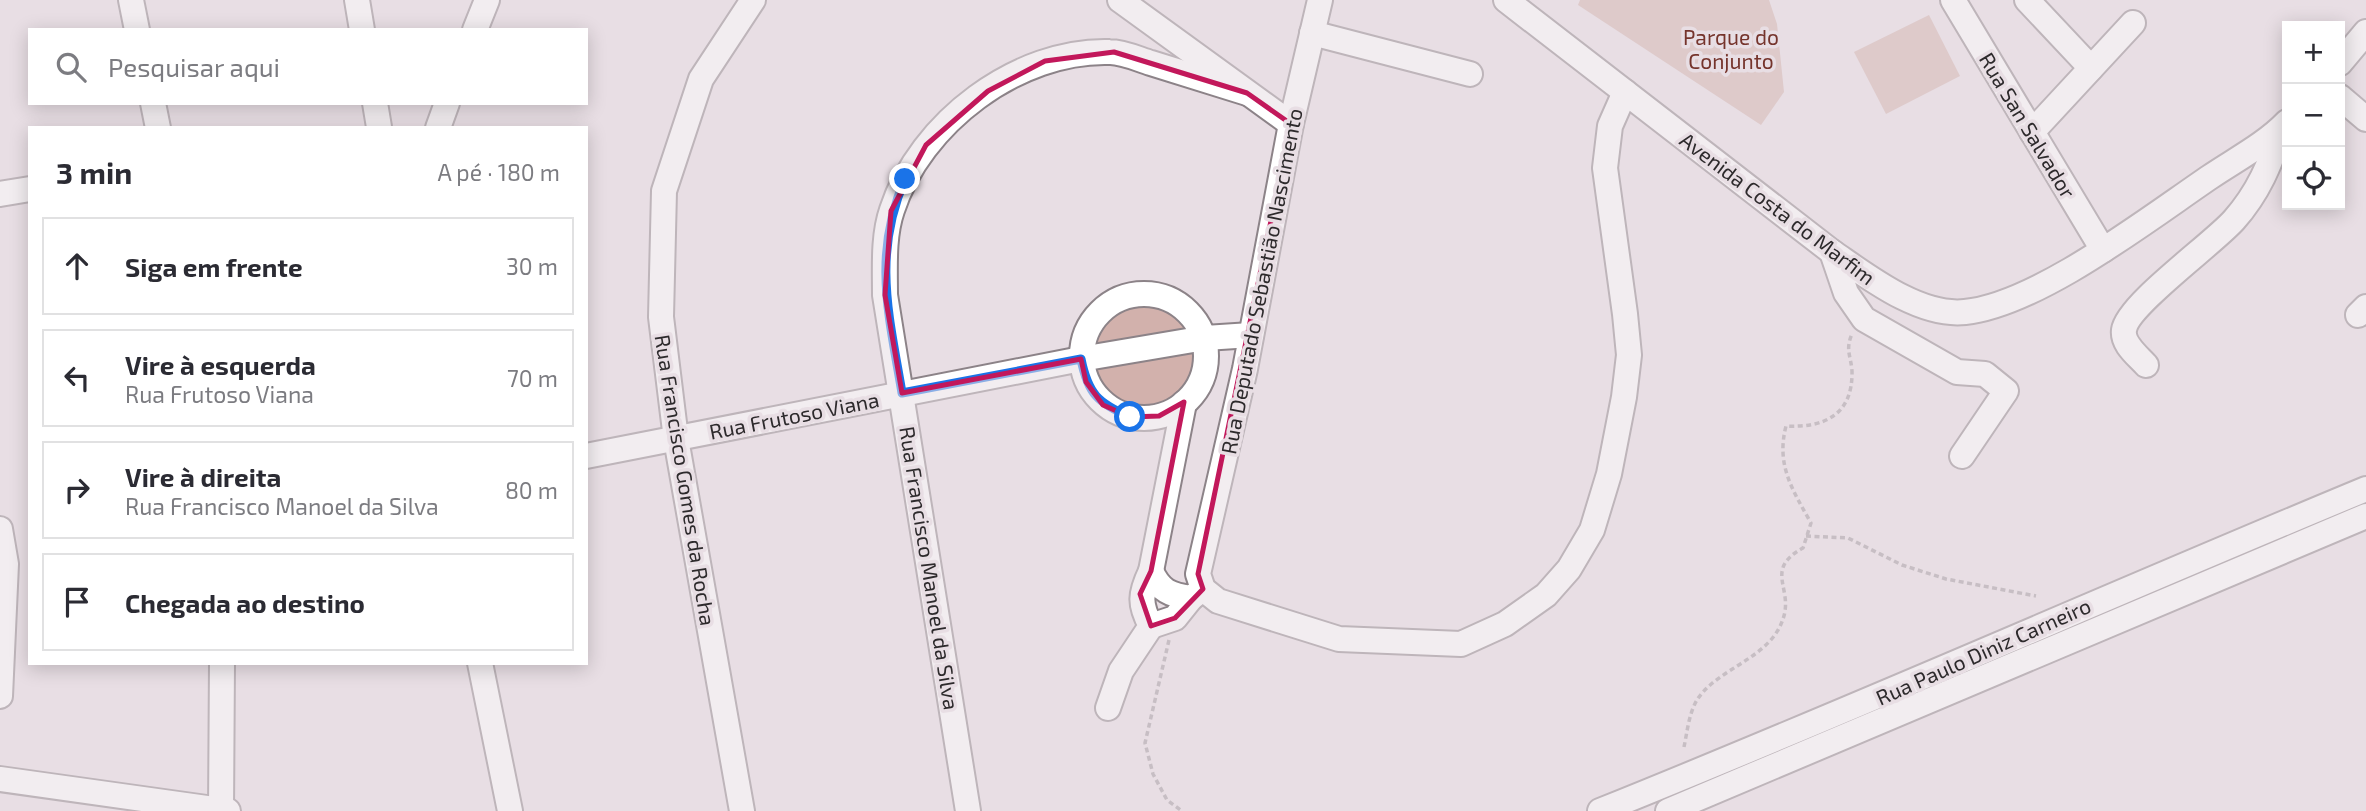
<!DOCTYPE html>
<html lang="pt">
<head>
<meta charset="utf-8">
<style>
	:root { --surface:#fff; --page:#f7f7f7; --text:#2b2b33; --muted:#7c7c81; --line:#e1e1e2 }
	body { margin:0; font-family:"Exo 2",sans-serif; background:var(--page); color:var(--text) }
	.controls { position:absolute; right:21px; top:21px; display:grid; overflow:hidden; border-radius:0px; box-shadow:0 4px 18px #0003 }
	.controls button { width:63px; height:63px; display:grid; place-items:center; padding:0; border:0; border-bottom:2px solid var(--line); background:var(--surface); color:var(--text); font:35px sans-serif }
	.stop { position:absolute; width:21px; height:21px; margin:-16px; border:5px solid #1a73e8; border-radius:50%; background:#fff }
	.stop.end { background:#1a73e8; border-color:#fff; box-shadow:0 2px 7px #0008 }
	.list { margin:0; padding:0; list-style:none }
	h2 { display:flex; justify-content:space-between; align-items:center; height:91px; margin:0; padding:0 28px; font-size:30px }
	h2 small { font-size:23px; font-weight:400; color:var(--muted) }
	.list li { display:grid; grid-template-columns:46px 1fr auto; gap:21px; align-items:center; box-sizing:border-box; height:98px; margin:0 14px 14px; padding:0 14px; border:2px solid var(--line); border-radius:0px }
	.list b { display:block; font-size:26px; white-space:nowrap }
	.list p { margin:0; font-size:23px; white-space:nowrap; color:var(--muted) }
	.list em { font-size:23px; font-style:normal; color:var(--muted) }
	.icon { flex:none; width:38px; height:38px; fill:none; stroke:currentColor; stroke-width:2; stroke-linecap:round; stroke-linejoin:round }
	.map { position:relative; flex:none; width:2366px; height:811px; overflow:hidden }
	.search { position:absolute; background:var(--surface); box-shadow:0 4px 18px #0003; left:28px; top:28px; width:560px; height:77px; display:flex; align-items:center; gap:18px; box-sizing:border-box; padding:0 24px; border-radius:0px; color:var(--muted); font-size:26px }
	.panel { position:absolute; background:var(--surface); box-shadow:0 4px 18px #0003; left:28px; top:126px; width:560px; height:539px; border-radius:0px }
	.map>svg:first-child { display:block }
	.green { fill:#d2b1ac }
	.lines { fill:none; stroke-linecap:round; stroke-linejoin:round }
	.minor-casing { stroke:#8c8388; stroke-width:28 }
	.path { stroke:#a0989d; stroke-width:3.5; stroke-dasharray:5 3.5; stroke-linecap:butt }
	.minor { stroke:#fff; stroke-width:24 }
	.route { stroke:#1a73e8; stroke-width:9 }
	.marked { fill:none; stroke:#c2185b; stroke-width:5; stroke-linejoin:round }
	.labels { text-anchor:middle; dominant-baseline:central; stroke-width:7; stroke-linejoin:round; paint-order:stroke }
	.park-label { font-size:21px; fill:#75342c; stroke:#e8dee4 }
	.street-label { font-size:21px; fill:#2d2a2c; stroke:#e8dee4 }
</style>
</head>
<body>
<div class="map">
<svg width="2366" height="811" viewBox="0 0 2366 811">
	<rect width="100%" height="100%" fill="#e8dee4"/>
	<g class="green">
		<polygon points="1580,0 1769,0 1777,24 1784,92 1761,125 1578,5"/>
		<polygon points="1929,15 1960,76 1886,114 1854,52"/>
		<circle cx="1144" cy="356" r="62"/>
	</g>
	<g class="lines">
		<g class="minor-casing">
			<g id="minor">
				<polyline points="131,0 137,30"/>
				<polyline points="357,0 362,30"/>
				<polyline points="1120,0 1291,124"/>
				<polyline points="1320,0 1291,124 1245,369 1198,574 1203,589 1218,601 1339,639 1461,644 1505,624 1546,595 1569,569 1592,530 1609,474 1624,397 1629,355 1625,314 1605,168 1610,126 1625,92"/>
				<path d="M1506,0l326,252c35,24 87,65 133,60 72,-7 183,-93 245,-135 25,-17 56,-33 77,-55"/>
				<polyline points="1953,0 2103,250"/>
				<polyline points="2027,0 2091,68"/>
				<polyline points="475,30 487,0"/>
				<polyline points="1312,33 1470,74"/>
				<polyline points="2340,63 2366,32"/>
				<polyline points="2340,97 2366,119"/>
				<polyline points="153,103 158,128"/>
				<polyline points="375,103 379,127"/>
				<polyline points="438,128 447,103"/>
				<polyline points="2032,132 2133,23"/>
				<polyline points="0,194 30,189"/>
				<polyline points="1832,252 1846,293 1864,319 1957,372 1985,374 2006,391 1962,456"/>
				<circle cx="1144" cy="356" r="62"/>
				<polyline points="2358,315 2366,307"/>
				<path d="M2146,365c-9,-10 -24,-21 -22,-35 3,-25 90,-87 110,-110 24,-27 37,-57 47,-91"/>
				<polyline points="586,456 1081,359 1205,338 1251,335"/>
				<polyline points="0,529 6,564 0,696"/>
				<path d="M1151,571c9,20 19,24 40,27l12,-9"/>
				<polyline points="1151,626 1175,618 1191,598"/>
				<polyline points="480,663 510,811"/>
				<path d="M1108,708l13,-37 30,-45c-12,-22 -11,-32 0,-55l33,-168"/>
				<polyline points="0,779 228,811"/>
				<polyline points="221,811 222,663"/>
				<polyline points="742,811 676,439 661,317 664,191 701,79 753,0"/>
				<path d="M968,811l-83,-516c0,-28 -2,-59 7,-85 28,-87 126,-161 218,-158 13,0 28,7 41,11 32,10 64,20 96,30"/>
				<path d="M1600,811c257,-103 510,-216 766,-322"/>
				<polyline points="1668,811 2366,516"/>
			</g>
		</g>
		<g class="path">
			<polyline points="1806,536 1848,538 1902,565 1946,579 2036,596"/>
			<polyline points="1169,640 1145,743 1153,774 1167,800 1182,811"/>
			<path d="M1684,747c3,-14 5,-34 13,-47 20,-32 73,-41 86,-81 11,-31 -20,-49 20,-71l8,-25c-19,-34 -35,-58 -25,-97 38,2 67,-11 66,-55 -1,-15 -7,-21 0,-37"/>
		</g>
		<use href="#minor" class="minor"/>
	</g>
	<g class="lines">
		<path class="route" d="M905,179c-33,76 -16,136 -3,214l179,-34c7,35 17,44 49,58"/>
	</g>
	<path d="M0 0H2366V811H0ZM1114,52l133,41 44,31 -93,450 5,15 -28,29 -24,8 -11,-32 11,-23 33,-169 -25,14 -29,1 -27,-12 -17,-23 -5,-23 -179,34 -17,-98 6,-84 35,-66 62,-54 57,-30z" fill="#e8dee4" fill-opacity=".55" fill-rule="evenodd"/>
	<path class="marked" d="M1114,52l133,41 44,31 -93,450 5,15 -28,29 -24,8 -11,-32 11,-23 33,-169 -25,14 -29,1 -27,-12 -17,-23 -5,-23 -179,34 -17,-98 6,-84 35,-66 62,-54 57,-30z"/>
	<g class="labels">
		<g class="park-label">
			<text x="1731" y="36">Parque do<tspan x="1731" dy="24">Conjunto</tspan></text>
		</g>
		<g class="street-label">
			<text transform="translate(2028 125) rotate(59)">Rua San Salvador</text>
			<text transform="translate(1778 208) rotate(37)">Avenida Costa do Marfim</text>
			<text transform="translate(1261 281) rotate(-79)">Rua Deputado Sebastião Nascimento</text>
			<text transform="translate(794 415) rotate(-11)">Rua Frutoso Viana</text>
			<text transform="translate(686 480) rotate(81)">Rua Francisco Gomes da Rocha</text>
			<text transform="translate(930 568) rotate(81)">Rua Francisco Manoel da Silva</text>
			<text transform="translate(1983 651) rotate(-24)">Rua Paulo Diniz Carneiro</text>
		</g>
	</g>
</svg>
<div class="controls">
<button>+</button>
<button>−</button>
<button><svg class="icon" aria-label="locate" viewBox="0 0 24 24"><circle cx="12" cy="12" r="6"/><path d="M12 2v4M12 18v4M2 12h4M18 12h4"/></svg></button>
</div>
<div class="stop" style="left:1130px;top:417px"></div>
<div class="stop end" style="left:905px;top:179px"></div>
<div class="search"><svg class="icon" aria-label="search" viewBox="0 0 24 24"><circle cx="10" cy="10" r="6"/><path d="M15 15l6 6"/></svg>Pesquisar aqui</div>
<section class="panel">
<h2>3 min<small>A pé · 180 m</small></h2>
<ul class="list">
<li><svg class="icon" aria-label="ahead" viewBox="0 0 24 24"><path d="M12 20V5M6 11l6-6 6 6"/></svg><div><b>Siga em frente</b></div><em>30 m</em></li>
<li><svg class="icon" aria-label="left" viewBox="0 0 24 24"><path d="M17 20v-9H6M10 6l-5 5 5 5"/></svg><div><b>Vire à esquerda</b><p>Rua Frutoso Viana</p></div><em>70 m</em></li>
<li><svg class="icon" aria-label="right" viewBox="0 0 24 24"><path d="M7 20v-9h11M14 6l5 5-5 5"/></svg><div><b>Vire à direita</b><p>Rua Francisco Manoel da Silva</p></div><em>80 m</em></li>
<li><svg class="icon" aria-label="arrive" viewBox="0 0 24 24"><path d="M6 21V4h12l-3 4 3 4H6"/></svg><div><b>Chegada ao destino</b></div></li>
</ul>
</section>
</div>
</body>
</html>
